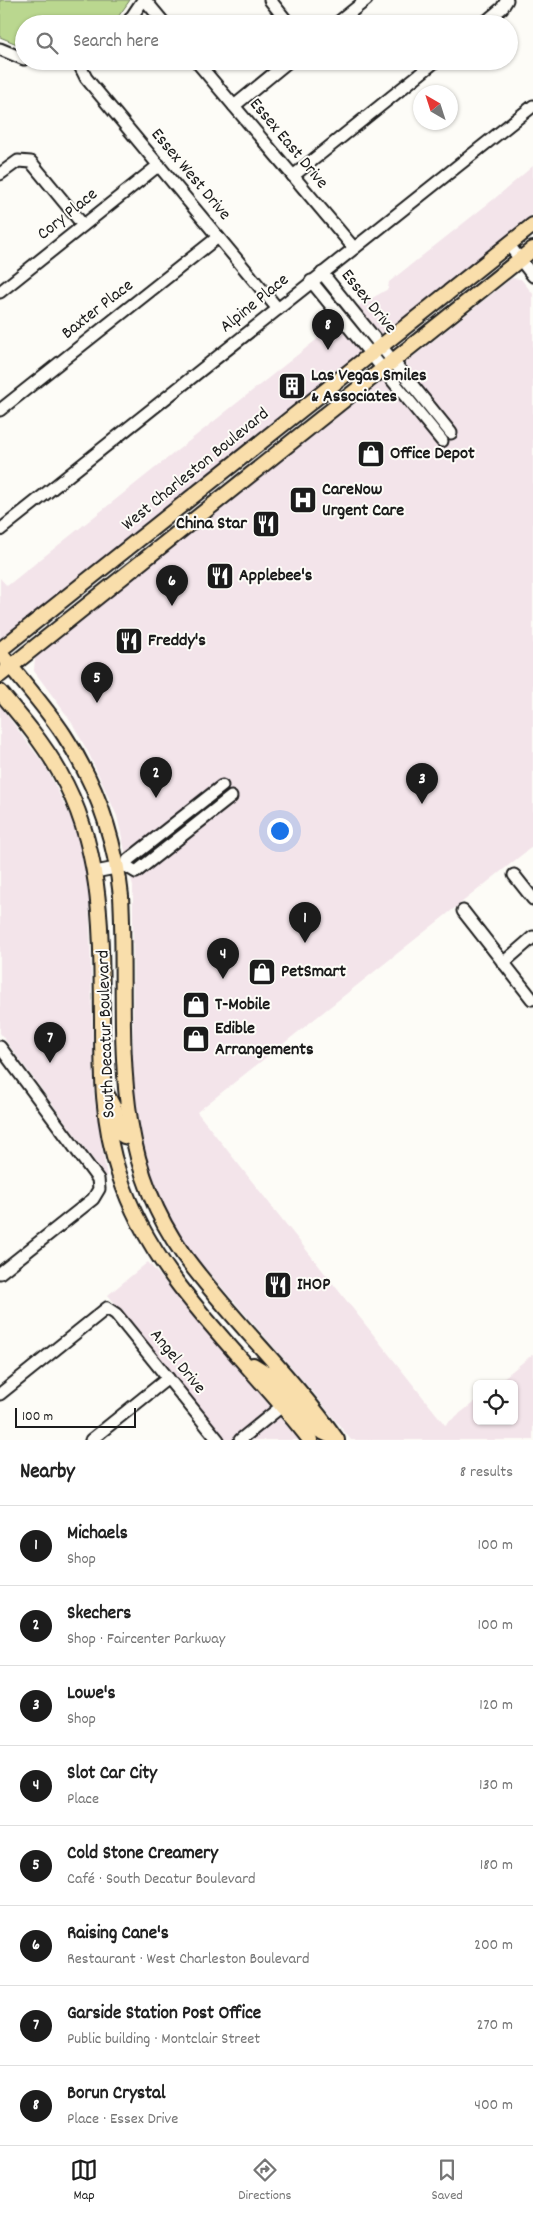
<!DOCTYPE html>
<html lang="en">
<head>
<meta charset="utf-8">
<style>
	:root { --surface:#fff; --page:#f2f2f2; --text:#222; --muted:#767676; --line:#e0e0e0; --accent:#1c1c1c }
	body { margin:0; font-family:Dekko,sans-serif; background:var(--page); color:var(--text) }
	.controls { position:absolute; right:15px; bottom:15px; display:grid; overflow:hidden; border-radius:8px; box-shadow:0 1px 4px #0004 }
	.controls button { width:45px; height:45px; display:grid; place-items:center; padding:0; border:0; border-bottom:1px solid var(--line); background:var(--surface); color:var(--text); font:25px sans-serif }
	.compass { position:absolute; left:413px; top:85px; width:45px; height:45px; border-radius:50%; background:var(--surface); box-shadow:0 1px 4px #0004; rotate:321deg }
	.scale { position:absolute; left:15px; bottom:12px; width:121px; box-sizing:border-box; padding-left:5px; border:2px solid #1c1c1c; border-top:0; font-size:14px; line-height:18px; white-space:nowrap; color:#1c1c1c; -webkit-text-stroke:4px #fdfcf7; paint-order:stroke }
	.you { position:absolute; left:279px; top:830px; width:18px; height:18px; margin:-12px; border:4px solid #fff; border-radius:50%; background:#1a73e8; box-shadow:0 0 0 8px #1a73e833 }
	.badge { display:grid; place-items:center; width:32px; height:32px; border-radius:50%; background:var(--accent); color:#fff; font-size:16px; font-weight:700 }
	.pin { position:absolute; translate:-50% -41px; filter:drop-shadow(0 1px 2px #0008) }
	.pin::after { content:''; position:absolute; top:26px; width:18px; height:15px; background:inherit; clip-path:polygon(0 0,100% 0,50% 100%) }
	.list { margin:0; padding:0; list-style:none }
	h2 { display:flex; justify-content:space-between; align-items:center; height:65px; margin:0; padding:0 20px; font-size:21px }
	h2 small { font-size:16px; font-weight:400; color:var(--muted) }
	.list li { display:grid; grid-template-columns:32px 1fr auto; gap:15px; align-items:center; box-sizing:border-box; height:80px; padding:0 20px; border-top:1px solid var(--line) }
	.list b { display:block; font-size:19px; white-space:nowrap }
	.list p { margin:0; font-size:16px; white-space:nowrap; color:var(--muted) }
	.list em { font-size:16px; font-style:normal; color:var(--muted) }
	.icon { flex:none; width:28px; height:28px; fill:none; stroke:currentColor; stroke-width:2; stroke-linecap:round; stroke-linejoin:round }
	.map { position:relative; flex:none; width:533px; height:1440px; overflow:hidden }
	.search { position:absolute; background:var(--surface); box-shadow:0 1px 4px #0004; left:15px; right:15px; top:15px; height:55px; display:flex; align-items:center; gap:12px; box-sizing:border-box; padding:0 18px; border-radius:28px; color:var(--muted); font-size:19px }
	.sheet { height:705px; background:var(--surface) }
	nav { display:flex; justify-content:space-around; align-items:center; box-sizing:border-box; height:70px; border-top:1px solid var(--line); background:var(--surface); font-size:14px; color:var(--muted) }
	nav a { display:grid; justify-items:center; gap:2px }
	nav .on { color:var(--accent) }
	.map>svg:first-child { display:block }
	.built { fill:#f3e4ea }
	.green { fill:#bad78f; stroke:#6b7a56 }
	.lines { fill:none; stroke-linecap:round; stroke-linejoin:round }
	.minor-casing { stroke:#1c1c1c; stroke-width:15 }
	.major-casing { stroke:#1c1c1c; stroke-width:18 }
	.minor { stroke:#fdfcf7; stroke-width:11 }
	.major { stroke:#f9deab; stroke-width:14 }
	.labels { text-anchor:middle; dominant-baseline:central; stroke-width:4; stroke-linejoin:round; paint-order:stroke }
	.street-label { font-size:18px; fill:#1c1c1c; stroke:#fdfcf7 }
	.poi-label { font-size:18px; font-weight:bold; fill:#1c1c1c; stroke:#fdfcf7; text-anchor:start }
</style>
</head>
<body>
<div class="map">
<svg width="533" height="1440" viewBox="0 0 533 1440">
	<rect width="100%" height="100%" fill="#fdfcf7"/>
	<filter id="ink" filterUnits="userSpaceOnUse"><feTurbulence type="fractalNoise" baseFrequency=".02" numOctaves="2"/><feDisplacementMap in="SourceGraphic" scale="10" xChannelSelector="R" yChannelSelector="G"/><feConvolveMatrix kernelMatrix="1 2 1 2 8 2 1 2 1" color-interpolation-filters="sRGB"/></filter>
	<g filter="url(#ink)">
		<g class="built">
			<polygon points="533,166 533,214 0,639 0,578 7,586 360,305 388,289 389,282 494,199"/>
			<polygon points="512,278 521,279 533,294 533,846 197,1112 445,1425 477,1400 477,1421 514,1421 514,1384 496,1384 533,1354 533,1440 351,1440 312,1391 185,1245 158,1199 145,1152 133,1084 133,886 117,816 89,754 71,721 34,671 35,657"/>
			<polygon points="0,706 46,767 75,826 89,888 94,1095 107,1178 0,1033"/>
			<polygon points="148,1262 299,1440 225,1440 108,1295"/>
		</g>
		<polygon class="green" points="0,0 130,0 113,24 24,24 24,47 0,37"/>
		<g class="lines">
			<g class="minor-casing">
				<g id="minor">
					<polyline points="145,0 165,24"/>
					<polyline points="270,0 289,24"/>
					<polyline points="127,24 143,0"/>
					<polyline points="336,24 366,0"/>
					<polyline points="483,24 502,8 507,0"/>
					<polyline points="0,49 24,59"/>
					<polyline points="46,61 51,61"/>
					<polyline points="80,61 81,68 86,78 278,309"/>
					<polyline points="196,61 354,248"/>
					<polyline points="234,106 289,61"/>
					<polyline points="0,174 18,161 31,162 83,225"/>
					<polyline points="293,176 436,61"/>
					<polyline points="509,245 533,276"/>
					<polyline points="322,273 451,433"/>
					<polyline points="311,281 442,441"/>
					<polyline points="0,292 159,165"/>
					<polyline points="0,410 218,237"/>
					<polyline points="0,530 533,106"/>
					<polyline points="126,866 128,860 222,786"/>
					<polyline points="95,872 126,866 136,872 231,797"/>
					<polyline points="514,875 533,899"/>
					<polyline points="463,911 532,999"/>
					<polyline points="503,963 533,937"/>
					<polyline points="0,1047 98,1179 99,1189 93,1199 0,1273"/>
					<polyline points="0,1394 107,1308 116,1314 218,1440"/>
					<polyline points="91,1440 168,1378"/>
					<polyline points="240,1440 282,1406"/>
				</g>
			</g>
			<g class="major-casing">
				<g id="major">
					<polyline points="0,650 533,225"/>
					<path d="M0,653c21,27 45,53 64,82 32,48 51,104 57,161 7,125 -16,249 62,358 47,65 108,120 154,186"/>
					<polyline points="0,675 533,249"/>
					<path d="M0,692c22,26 44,52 60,81 44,78 41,161 42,247 0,53 0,103 17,154 34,107 125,180 191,266"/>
					<polyline points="105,1091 115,1110 119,1133 124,1136 132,1138"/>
					<polyline points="253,1365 266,1373 286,1393 290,1395 299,1392"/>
					<polyline points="282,1406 292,1403 316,1429 335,1438"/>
				</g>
			</g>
			<use href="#minor" class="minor"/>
			<use href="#major" class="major"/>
		</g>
	</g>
	<defs>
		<g id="building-square" transform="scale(1.4375)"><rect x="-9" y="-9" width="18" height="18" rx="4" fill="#1c1c1c" stroke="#fdfcf7"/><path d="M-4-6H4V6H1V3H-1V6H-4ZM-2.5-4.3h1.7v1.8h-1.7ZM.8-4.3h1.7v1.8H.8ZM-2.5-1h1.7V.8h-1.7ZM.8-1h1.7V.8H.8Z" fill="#fff"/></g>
		<g id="shop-square" transform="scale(1.4375)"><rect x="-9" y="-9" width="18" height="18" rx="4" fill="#1c1c1c" stroke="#fdfcf7"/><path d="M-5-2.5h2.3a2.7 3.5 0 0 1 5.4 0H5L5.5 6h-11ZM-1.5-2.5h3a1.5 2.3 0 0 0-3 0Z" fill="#fff"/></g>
		<g id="hospital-square" transform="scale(1.4375)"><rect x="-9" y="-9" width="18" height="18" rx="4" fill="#1c1c1c" stroke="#fdfcf7"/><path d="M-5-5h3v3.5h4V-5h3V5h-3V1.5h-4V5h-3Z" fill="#fff"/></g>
		<g id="restaurant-square" transform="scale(1.4375)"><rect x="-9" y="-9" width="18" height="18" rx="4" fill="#1c1c1c" stroke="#fdfcf7"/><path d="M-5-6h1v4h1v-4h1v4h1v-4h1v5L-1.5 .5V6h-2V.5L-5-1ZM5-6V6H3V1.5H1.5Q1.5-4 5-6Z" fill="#fff"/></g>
	</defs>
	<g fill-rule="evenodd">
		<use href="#building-square" x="292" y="386"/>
		<use href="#shop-square" x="371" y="454"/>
		<use href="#hospital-square" x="303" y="500"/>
		<use href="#restaurant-square" x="266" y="524"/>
		<use href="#restaurant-square" x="220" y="576"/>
		<use href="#restaurant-square" x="129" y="641"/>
		<use href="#shop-square" x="262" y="972"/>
		<use href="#shop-square" x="196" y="1005"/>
		<use href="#shop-square" x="196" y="1039"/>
		<use href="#restaurant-square" x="278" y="1285"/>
	</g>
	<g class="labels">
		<g class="street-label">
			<text transform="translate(288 144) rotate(50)">Essex East Drive</text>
			<text transform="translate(190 175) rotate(50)">Essex West Drive</text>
			<text transform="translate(68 215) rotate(-39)">Cory Place</text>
			<text transform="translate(368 302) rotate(51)">Essex Drive</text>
			<text transform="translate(255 304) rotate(-39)">Alpine Place</text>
			<text transform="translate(98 310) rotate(-38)">Baxter Place</text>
			<text transform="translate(196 470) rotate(-39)">West Charleston Boulevard</text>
			<text transform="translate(107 1034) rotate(-92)">South Decatur Boulevard</text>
			<text transform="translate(177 1362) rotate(51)">Angel Drive</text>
		</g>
		<g class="poi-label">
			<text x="311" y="376">Las Vegas Smiles<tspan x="311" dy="21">&amp; Associates</tspan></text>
			<text x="390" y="454">Office Depot</text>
			<text x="322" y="490">CareNow<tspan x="322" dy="21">Urgent Care</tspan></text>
			<text x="247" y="524" text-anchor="end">China Star</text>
			<text x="239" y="576">Applebee's</text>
			<text x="148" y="641">Freddy's</text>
			<text x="281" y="972">PetSmart</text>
			<text x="215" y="1005">T-Mobile</text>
			<text x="215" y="1029">Edible<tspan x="215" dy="21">Arrangements</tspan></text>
			<text x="297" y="1285">IHOP</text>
		</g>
	</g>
</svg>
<div class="controls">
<button><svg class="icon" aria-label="locate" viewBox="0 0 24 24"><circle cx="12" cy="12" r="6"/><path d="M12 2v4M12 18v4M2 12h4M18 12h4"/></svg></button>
</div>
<svg class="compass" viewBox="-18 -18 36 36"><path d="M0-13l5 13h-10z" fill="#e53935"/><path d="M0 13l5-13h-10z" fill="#767676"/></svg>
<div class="scale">100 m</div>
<div class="you"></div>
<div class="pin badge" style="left:305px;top:943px">1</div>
<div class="pin badge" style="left:156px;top:798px">2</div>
<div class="pin badge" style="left:422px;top:804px">3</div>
<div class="pin badge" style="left:223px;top:979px">4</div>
<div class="pin badge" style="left:97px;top:703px">5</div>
<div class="pin badge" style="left:172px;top:606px">6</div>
<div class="pin badge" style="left:50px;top:1063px">7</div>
<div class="pin badge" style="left:328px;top:350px">8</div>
<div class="search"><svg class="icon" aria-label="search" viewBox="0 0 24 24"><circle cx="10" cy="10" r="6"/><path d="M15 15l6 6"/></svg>Search here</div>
</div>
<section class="sheet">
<h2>Nearby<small>8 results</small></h2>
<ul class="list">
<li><span class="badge">1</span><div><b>Michaels</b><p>Shop</p></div><em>100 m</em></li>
<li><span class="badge">2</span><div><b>Skechers</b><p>Shop · Faircenter Parkway</p></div><em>100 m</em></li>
<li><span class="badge">3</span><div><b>Lowe's</b><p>Shop</p></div><em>120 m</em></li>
<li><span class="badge">4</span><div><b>Slot Car City</b><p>Place</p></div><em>130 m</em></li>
<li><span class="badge">5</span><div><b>Cold Stone Creamery</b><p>Café · South Decatur Boulevard</p></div><em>180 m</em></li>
<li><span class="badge">6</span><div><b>Raising Cane's</b><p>Restaurant · West Charleston Boulevard</p></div><em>200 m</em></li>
<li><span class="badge">7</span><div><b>Garside Station Post Office</b><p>Public building · Montclair Street</p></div><em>270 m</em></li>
<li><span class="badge">8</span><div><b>Borun Crystal</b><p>Place · Essex Drive</p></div><em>400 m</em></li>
</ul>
</section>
<nav>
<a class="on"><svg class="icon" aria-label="map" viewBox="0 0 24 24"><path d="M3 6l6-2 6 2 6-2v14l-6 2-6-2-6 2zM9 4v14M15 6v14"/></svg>Map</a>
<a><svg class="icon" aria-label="directions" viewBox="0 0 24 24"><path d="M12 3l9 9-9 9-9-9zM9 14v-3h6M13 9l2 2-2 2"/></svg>Directions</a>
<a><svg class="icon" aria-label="saved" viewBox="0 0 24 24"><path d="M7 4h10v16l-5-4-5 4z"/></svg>Saved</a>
</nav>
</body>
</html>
